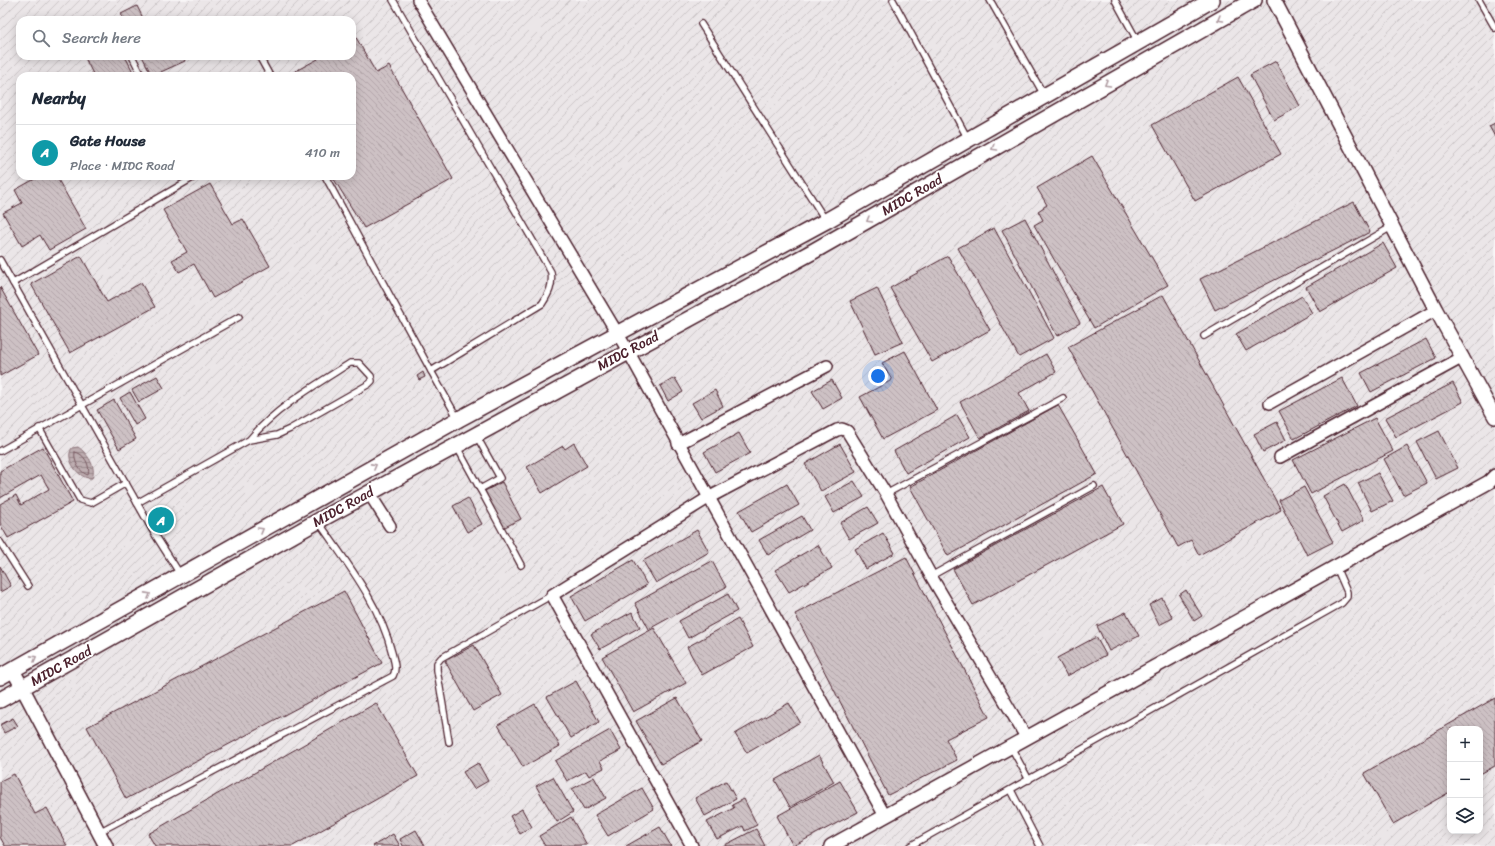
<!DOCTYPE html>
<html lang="en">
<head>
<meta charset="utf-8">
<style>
	:root { --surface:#fff; --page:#f6f6f7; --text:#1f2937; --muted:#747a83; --line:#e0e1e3; --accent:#d1495b }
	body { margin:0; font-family:Sriracha,sans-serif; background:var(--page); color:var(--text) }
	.controls { position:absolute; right:12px; bottom:12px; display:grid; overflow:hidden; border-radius:8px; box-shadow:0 2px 10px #0003 }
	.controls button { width:36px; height:36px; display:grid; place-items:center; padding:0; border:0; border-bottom:1px solid var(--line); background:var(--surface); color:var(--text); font:20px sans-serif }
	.you { position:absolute; left:878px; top:376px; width:14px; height:14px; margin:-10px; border:3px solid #fff; border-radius:50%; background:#1a73e8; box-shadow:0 0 0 6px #1a73e833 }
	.badge { display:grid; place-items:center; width:26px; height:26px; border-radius:50%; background:var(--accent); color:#fff; font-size:13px; font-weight:700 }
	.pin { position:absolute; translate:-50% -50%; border:2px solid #fff; box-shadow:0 1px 4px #0006 }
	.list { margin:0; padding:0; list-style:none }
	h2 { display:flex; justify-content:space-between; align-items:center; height:52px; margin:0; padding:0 16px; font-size:17px }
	h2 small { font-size:13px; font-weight:400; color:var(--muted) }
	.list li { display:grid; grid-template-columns:26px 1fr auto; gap:12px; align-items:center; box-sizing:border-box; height:56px; padding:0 16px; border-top:1px solid var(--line) }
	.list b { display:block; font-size:15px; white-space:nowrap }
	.list p { margin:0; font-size:13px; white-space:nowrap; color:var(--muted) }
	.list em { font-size:13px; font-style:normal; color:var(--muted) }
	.icon { flex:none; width:22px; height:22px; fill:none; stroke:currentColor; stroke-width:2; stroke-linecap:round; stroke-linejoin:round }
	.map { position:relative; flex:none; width:1495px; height:846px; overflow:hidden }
	.search { position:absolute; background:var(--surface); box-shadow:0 2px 10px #0003; left:16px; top:16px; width:340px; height:44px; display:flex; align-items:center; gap:10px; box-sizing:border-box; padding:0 14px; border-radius:12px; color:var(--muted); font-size:15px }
	.panel { position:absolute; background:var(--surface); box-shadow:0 2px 10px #0003; left:16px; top:72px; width:340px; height:108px; border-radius:12px }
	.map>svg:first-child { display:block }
	.industrial { fill:url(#industrial-furrows); fill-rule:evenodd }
	.water { fill:url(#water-rules); stroke:#8f747b }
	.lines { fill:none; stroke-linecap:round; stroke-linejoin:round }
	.shore { stroke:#785860; stroke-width:1 }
	.building { fill:url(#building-back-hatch); stroke:#4a1f2b }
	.service-casing { stroke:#4a1f2b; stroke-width:8 }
	.minor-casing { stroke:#4a1f2b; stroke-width:14 }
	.tertiary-casing { stroke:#4a1f2b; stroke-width:16 }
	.secondary-casing { stroke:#4a1f2b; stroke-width:18 }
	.service { stroke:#fff; stroke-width:5.5 }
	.minor { stroke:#fff; stroke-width:11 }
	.tertiary { stroke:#fff; stroke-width:13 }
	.secondary { stroke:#fff; stroke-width:15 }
	.oneway { stroke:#ae9aa0 }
	.labels { text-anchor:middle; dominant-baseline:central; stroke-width:4; stroke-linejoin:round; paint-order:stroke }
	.street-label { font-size:14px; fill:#4a1f2b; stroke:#fff }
</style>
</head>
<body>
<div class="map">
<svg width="1495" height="846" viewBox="0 0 1495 846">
	<defs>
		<pattern id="industrial-furrows" width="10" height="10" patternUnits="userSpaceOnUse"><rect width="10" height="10" fill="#ebe6e8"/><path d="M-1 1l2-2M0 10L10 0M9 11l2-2" fill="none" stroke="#cbc5c7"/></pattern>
		<pattern id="water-rules" width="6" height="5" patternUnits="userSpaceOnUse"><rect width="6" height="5" fill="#bdadb0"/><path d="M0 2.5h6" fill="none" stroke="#9c8c8f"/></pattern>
		<pattern id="building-back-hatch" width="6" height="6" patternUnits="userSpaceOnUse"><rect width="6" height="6" fill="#cdc1c4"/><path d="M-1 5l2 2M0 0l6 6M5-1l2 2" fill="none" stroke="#b2a5a9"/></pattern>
	</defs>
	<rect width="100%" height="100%" fill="#f8f6f7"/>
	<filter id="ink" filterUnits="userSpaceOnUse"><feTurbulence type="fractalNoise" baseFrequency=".025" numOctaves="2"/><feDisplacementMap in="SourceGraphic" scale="8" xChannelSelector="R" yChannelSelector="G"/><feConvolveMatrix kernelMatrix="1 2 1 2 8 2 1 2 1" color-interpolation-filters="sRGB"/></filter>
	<g filter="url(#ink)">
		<path class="industrial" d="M0,0h1495v846h-1495zM20,20h332v36h-332zM20,76h332v100h-332zM1450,729h30v102h-30z"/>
		<path class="water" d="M78,447c9,6 19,20 14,31 -13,2 -28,-19 -20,-30z"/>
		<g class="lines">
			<path class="shore" d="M75,452c9,1 16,14 13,23 -8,-2 -15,-14 -13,-23z"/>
		</g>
		<g class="building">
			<polygon points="137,6 144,20 124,20 121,14"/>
			<polygon points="353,32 376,73 389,66 453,179 364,228 332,176 352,176 352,76 288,75 318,59 316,56 352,56"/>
			<polygon points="84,56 125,56 135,76 94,76"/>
			<polygon points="142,56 183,56 185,61 152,76"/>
			<polygon points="1276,61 1300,106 1274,120 1250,75"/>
			<polygon points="1238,77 1281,154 1195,201 1152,125"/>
			<polygon points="1495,123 1495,137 1489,126"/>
			<polygon points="1092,156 1168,285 1094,328 1034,225 1043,220 1038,211 1047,205 1037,188"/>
			<polygon points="40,176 56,176 86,229 49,250 40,235 22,246 3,213 22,203 15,190"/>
			<polygon points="210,184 233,224 243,219 270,266 213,298 194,264 179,272 172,260 187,252 163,210"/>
			<polygon points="1354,202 1370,232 1215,310 1200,279"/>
			<polygon points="1025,218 1080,323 1057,336 1002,230"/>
			<polygon points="994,228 1054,338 1019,357 958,248"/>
			<polygon points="1383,243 1397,268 1320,312 1306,287"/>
			<polygon points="81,256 107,302 141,283 155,307 70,353 31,284"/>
			<polygon points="948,256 990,330 932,362 890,288"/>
			<polygon points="0,287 38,355 0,376"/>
			<polygon points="877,288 903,342 875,354 850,301"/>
			<polygon points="1163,295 1281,510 1199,555 1191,540 1178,547 1068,347"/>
			<polygon points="1302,296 1312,313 1246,351 1236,334"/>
			<polygon points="1426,339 1436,358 1371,392 1361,373"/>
			<polygon points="905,351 937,410 883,439 860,397 892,380 882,363"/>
			<polygon points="1046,354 1056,372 1019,393 1029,411 980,438 960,402"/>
			<polygon points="423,372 425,377 419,380 417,376"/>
			<polygon points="157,376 164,388 139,402 132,390"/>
			<polygon points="675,378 683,392 668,401 660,386"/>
			<polygon points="1342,378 1357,406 1294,439 1279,411"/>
			<polygon points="832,380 842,398 823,409 812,391"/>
			<polygon points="1453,383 1463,402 1396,437 1385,418"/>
			<polygon points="715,390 723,406 701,418 692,403"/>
			<polygon points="130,392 145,419 135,425 120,398"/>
			<polygon points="114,400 136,439 119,449 97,410"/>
			<polygon points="1058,405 1097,474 948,556 910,487"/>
			<polygon points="957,415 970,437 906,473 894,451"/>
			<polygon points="1375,418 1393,451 1311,494 1293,460"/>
			<polygon points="1277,422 1286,440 1263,452 1254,434"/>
			<polygon points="1439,431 1458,468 1436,479 1417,442"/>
			<polygon points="739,433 750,453 715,472 704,452"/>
			<polygon points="574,443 587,466 542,493 527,467 563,446 565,449"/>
			<polygon points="840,444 856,472 821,491 805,464"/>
			<polygon points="1407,446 1427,483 1403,495 1384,459"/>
			<polygon points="43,447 73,502 8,538 0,524 0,504 16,495 21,505 49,489 41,475 0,498 0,471"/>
			<polygon points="1378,473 1393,501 1372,511 1358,483"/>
			<polygon points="854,481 864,497 834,513 825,497"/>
			<polygon points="502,482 521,519 503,528 483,492"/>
			<polygon points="787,484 799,505 751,532 739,511"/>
			<polygon points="1345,484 1364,520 1342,532 1323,496"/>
			<polygon points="1103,487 1123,524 973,605 953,569"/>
			<polygon points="1304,487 1333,542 1307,555 1279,500"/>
			<polygon points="468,498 482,524 467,532 453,506"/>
			<polygon points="868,507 878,523 849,539 840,523"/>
			<polygon points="162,513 167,522 159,527 154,517"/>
			<polygon points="802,516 810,530 768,555 759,540"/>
			<polygon points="697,530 709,552 656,583 643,561"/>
			<polygon points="883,533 895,553 866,569 855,549"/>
			<polygon points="818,545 832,568 789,592 775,570"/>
			<polygon points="906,557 989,717 946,739 957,760 888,795 795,614"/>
			<polygon points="633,560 647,585 585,621 571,596"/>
			<polygon points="712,561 726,587 649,629 635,603"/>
			<polygon points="0,566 11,586 0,592"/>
			<polygon points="1186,590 1202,616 1194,621 1179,595"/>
			<polygon points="344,591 382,663 126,799 87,727"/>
			<polygon points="728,594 737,611 688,638 679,621"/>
			<polygon points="1162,598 1173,618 1159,625 1149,605"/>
			<polygon points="632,612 640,627 600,649 591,634"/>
			<polygon points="1126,612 1139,636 1109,651 1097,626"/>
			<polygon points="738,619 753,647 702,675 687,647"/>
			<polygon points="654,628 686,683 633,712 602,657"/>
			<polygon points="1096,637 1106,655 1067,676 1057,658"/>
			<polygon points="474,645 502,695 473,711 445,661"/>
			<polygon points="576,681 599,722 571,738 547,697"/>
			<polygon points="677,698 702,741 661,764 636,721"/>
			<polygon points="1495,698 1495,766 1480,774 1480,729 1450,729 1450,792 1393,824 1364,773"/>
			<polygon points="376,703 418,776 293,846 155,846 148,834"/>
			<polygon points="789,703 800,722 747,753 735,734"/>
			<polygon points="535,704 560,746 523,767 498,725"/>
			<polygon points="13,718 18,726 4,733 0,725"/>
			<polygon points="610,730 621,750 600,761 604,768 589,776 586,771 567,781 555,761"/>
			<polygon points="819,755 834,782 790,807 775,780"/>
			<polygon points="478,763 488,781 474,789 463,772"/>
			<polygon points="14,774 35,814 47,808 67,846 5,846 0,837 0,781"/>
			<polygon points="553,777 573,812 557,822 536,786"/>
			<polygon points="594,777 606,798 584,810 572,789"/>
			<polygon points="726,781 736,799 705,816 695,798"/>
			<polygon points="840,781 858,812 793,846 777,816"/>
			<polygon points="642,788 654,809 608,836 595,815"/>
			<polygon points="744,799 757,825 745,831 743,826 717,839 707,822 734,808 732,805"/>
			<polygon points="522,809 532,827 520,834 510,816"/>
			<polygon points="571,817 587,845 545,846 539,836"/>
			<polygon points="660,827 671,846 626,846"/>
			<polygon points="756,829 765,846 723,846"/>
			<polygon points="416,830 425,846 403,846 400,839"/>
			<polygon points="393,834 400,846 373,846"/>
		</g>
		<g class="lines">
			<g class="service-casing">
				<g id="service">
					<path d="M393,0l158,272c2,14 -2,21 -9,32l-111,67 27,48"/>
					<polyline points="893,0 968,139"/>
					<polyline points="990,0 1044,95"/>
					<polyline points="1115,0 1138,42"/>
					<polyline points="1479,0 1495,28"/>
					<polyline points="701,24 826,221"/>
					<polyline points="132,56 142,76"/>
					<polyline points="259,56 270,76"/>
					<polyline points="325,176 431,371"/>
					<polyline points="0,260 154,533 180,574"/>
					<polyline points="13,283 196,176"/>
					<polyline points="1204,336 1393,226"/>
					<polyline points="39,428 80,500 91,503 126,483"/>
					<polyline points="457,447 480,489 500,478 476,435"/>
					<polyline points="0,451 239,317"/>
					<polyline points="480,489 521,565"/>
					<polyline points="886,494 1063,398"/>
					<path d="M137,503l112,-63 28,-5 13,-6 79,-45 3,-3 -1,-5 -12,-13h-9c-36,23 -73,44 -101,77"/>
					<polyline points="0,542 28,586"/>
					<polyline points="931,576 1094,486"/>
					<polyline points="449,742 437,670 437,663 441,658 552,595"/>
					<polyline points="1011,747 1029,780"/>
					<polyline points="1011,790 1040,846"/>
					<path d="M99,832l294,-156c4,-7 1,-15 -1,-23 -12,-49 -46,-91 -74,-132"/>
					<polyline points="910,846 1342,603 1347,597 1347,592 1336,567"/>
				</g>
			</g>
			<g class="minor-casing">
				<g id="minor">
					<polyline points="418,0 628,351 885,816"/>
					<polyline points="1270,403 1436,310"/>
					<polyline points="678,444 827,366"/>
					<polyline points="1280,457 1463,357"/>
					<polyline points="369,493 390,526"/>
					<polyline points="692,846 552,595 708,498 837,430 842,429 847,431 886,494 931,576 1026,737"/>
				</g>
			</g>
			<g class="tertiary-casing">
				<g id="tertiary">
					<polyline points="1274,0 1436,310 1495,417"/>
					<polyline points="13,670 106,846"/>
					<polyline points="831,846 1489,482 1495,476"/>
				</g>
			</g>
			<g class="secondary-casing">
				<g id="secondary">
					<polyline points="0,677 459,419 826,221 1212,0"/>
					<polyline points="0,700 318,521 812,252 1254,0"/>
				</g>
			</g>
			<use href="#service" class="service"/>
			<use href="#minor" class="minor"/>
			<use href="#tertiary" class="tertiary"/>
			<use href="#secondary" class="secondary"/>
		</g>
		<defs><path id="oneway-chevron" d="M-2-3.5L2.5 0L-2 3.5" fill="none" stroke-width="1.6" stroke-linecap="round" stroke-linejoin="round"/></defs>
		<g class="oneway">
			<use href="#oneway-chevron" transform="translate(1220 19) rotate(150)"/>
			<use href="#oneway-chevron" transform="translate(1107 84) rotate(150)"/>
			<use href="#oneway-chevron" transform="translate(994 148) rotate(150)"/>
			<use href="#oneway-chevron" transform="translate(869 220) rotate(150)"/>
			<use href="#oneway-chevron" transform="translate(374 466) rotate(-29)"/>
			<use href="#oneway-chevron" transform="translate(261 530) rotate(-30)"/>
			<use href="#oneway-chevron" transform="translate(148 595) rotate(-29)"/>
			<use href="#oneway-chevron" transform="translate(34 658) rotate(-29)"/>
		</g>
	</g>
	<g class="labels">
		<g class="street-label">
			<text transform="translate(912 195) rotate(-30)">MIDC Road</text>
			<text transform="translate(628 351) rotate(-28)">MIDC Road</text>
			<text transform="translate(343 507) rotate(-29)">MIDC Road</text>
			<text transform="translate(61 666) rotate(-29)">MIDC Road</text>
		</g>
	</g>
</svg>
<div class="controls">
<button>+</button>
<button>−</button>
<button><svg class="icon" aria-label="layers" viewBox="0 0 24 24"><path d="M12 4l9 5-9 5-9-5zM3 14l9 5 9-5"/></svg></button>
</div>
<div class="you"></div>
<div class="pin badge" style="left:161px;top:520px;background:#0f9aa8">A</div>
<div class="search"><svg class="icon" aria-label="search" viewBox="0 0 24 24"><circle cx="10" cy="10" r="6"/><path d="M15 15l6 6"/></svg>Search here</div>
<section class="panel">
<h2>Nearby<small></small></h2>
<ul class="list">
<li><span class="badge" style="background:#0f9aa8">A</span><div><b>Gate House</b><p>Place · MIDC Road</p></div><em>410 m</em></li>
</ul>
</section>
</div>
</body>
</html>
